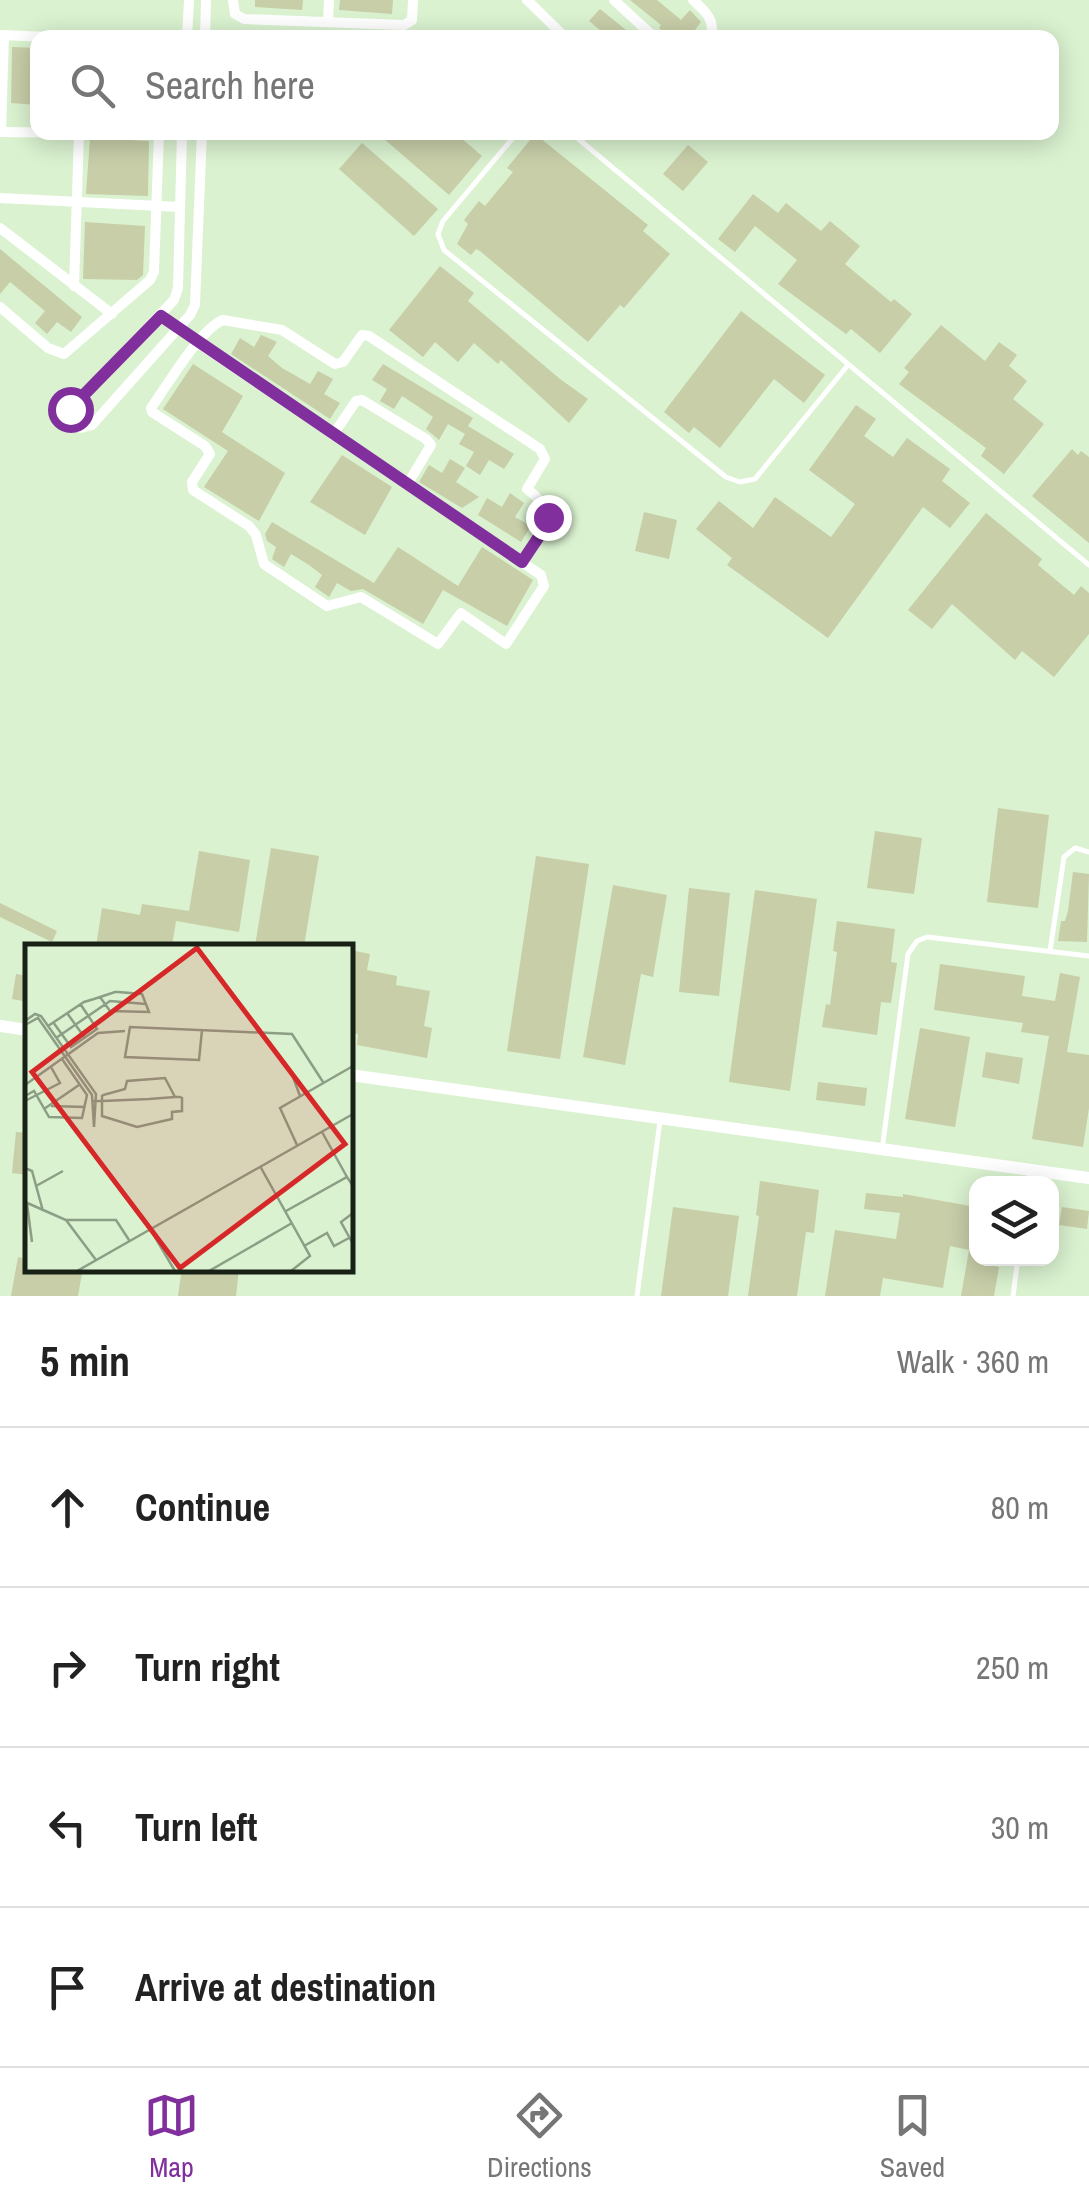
<!DOCTYPE html>
<html lang="en">
<head>
<meta charset="utf-8">
<style>
	:root { --surface:#fff; --page:#f2f2f2; --text:#222; --muted:#767676; --line:#e0e0e0; --accent:#822f9e }
	body { margin:0; font-family:"Archivo Narrow",sans-serif; background:var(--page); color:var(--text) }
	.controls { position:absolute; right:30px; bottom:30px; display:grid; overflow:hidden; border-radius:20px; box-shadow:0 5px 25px #0003 }
	.controls button { width:90px; height:90px; display:grid; place-items:center; padding:0; border:0; border-bottom:2px solid var(--line); background:var(--surface); color:var(--text); font:50px sans-serif }
	.stop { position:absolute; width:30px; height:30px; margin:-22px; border:8px solid #822f9e; border-radius:50%; background:#fff }
	.stop.end { background:#822f9e; border-color:#fff; box-shadow:0 2px 10px #0008 }
	.list { margin:0; padding:0; list-style:none }
	h2 { display:flex; justify-content:space-between; align-items:center; height:130px; margin:0; padding:0 40px; font-size:42px }
	h2 small { font-size:32px; font-weight:400; color:var(--muted) }
	.list li { display:grid; grid-template-columns:65px 1fr auto; gap:30px; align-items:center; box-sizing:border-box; height:160px; padding:0 40px; border-top:2px solid var(--line) }
	.list b { display:block; font-size:38px; white-space:nowrap }
	.list em { font-size:32px; font-style:normal; color:var(--muted) }
	.icon { flex:none; width:55px; height:55px; fill:none; stroke:currentColor; stroke-width:2; stroke-linecap:round; stroke-linejoin:round }
	.map { position:relative; flex:none; width:1089px; height:1296px; overflow:hidden }
	.search { position:absolute; background:var(--surface); box-shadow:0 5px 25px #0003; left:30px; right:30px; top:30px; height:110px; display:flex; align-items:center; gap:25px; box-sizing:border-box; padding:0 35px; border-radius:20px; color:var(--muted); font-size:38px }
	.sheet { height:770px; background:var(--surface) }
	nav { display:flex; justify-content:space-around; align-items:center; box-sizing:border-box; height:140px; border-top:2px solid var(--line); background:var(--surface); font-size:28px; color:var(--muted) }
	nav a { display:grid; justify-items:center; gap:5px }
	nav .on { color:var(--accent) }
	.map>svg:first-child { display:block }
	.building { fill:#c7cea8 }
	.lines { fill:none; stroke-linecap:round; stroke-linejoin:round }
	.service { stroke:#fff; stroke-width:5 }
	.minor { stroke:#fff; stroke-width:10 }
	.tertiary { stroke:#fff; stroke-width:12 }
	.route { stroke:#822f9e; stroke-width:12 }
	.inset-road { fill:none; stroke:#8c9e85; stroke-width:2.5 }
	.view { fill:#d62828; fill-opacity:0.15; stroke:#d62828; stroke-width:5 }
	.inset-edge { fill:none; stroke:#182115; stroke-width:5 }
</style>
</head>
<body>
<div class="map">
<svg width="1089" height="1296" viewBox="0 0 1089 1296">
	<rect width="100%" height="100%" fill="#daf2d0"/>
	<g class="building">
		<polygon points="255,0 303,0 302,10 255,7"/>
		<polygon points="340,0 393,0 392,14 339,10"/>
		<polygon points="630,0 657,0 681,20 690,10 701,22 689,38 670,38 659,28 661,25"/>
		<polygon points="600,9 636,38 596,38 601,31 589,21"/>
		<polygon points="12,47 38,48 38,105 11,103"/>
		<polygon points="376,132 454,132 482,156 449,195"/>
		<polygon points="535,134 648,225 643,231 670,254 624,308 620,305 588,342 480,251 476,249 471,255 457,244 468,224 464,220 479,201 485,206 513,172 507,168"/>
		<polygon points="90,138 149,141 148,196 86,194"/>
		<polygon points="362,143 438,209 414,236 339,169"/>
		<polygon points="688,145 708,162 683,191 663,174"/>
		<polygon points="753,194 778,213 786,203 821,231 830,221 860,246 845,264 891,302 894,299 912,314 880,353 851,329 846,334 778,284 797,260 755,226 735,252 718,239"/>
		<polygon points="85,222 145,226 143,275 137,280 83,279"/>
		<polygon points="0,249 82,317 71,332 57,322 47,334 35,323 45,311 10,282 0,294"/>
		<polygon points="440,266 474,293 468,301 560,379 588,399 569,423 501,360 498,364 474,343 458,362 435,342 423,357 389,330"/>
		<polygon points="741,311 825,375 804,403 774,379 720,448 694,427 689,433 664,412"/>
		<polygon points="941,325 985,361 999,342 1017,355 1009,366 1027,381 1013,399 1044,424 1004,474 981,456 986,448 899,384 909,372 904,368"/>
		<polygon points="261,335 277,342 268,356 282,368 310,384 318,371 333,379 324,394 340,403 330,419 231,354 240,338 254,347"/>
		<polygon points="193,364 243,396 222,432 285,473 259,521 204,487 228,451 163,409"/>
		<polygon points="383,364 473,418 468,426 514,454 504,469 489,460 480,475 466,466 474,452 459,444 465,434 448,424 439,440 426,429 433,417 419,407 402,396 394,409 380,401 387,389 372,380"/>
		<polygon points="856,405 876,419 864,436 893,457 907,438 950,469 942,481 970,503 950,528 923,507 828,638 727,565 732,558 696,529 719,501 753,528 775,497 831,537 855,504 809,470"/>
		<polygon points="1072,449 1078,455 1081,451 1089,457 1089,543 1032,496"/>
		<polygon points="342,455 392,487 365,535 310,502"/>
		<polygon points="450,459 465,468 456,482 479,497 462,508 419,482 429,465 442,473"/>
		<polygon points="510,493 524,503 515,517 531,526 521,542 478,515 487,498 502,507"/>
		<polygon points="644,512 677,520 669,559 635,551"/>
		<polygon points="986,513 1042,559 1038,565 1074,595 1081,586 1089,593 1089,634 1054,677 1022,651 1015,660 952,604 932,629 908,610"/>
		<polygon points="272,522 374,583 398,547 458,586 482,547 533,580 507,626 443,590 423,624 363,589 351,591 337,583 329,597 315,587 322,575 309,565 291,554 284,567 272,559 276,547 267,541 265,534"/>
		<polygon points="998,808 1049,815 1038,908 987,902"/>
		<polygon points="875,831 922,838 914,894 867,888"/>
		<polygon points="271,848 319,856 304,946 255,946"/>
		<polygon points="199,851 250,860 239,932 176,921 172,946 96,946 102,908 140,915 142,904 189,911"/>
		<polygon points="536,856 589,864 560,1059 507,1051"/>
		<polygon points="1073,872 1089,874 1087,942 1058,941 1061,921 1065,921 1068,911"/>
		<polygon points="613,885 667,895 653,977 641,974 625,1065 583,1057"/>
		<polygon points="689,888 730,893 719,996 679,992"/>
		<polygon points="755,890 817,899 790,1091 729,1082"/>
		<polygon points="0,903 57,931 52,942 0,917"/>
		<polygon points="837,921 895,929 891,962 897,963 891,1003 881,1002 877,1035 822,1027 826,1004 830,1005 837,952 833,951"/>
		<polygon points="350,950 370,954 367,970 397,976 396,985 430,991 424,1026 432,1028 427,1058 357,1045 358,1034 350,1033"/>
		<polygon points="940,964 1025,976 1022,996 1055,1001 1060,973 1080,977 1067,1052 1089,1055 1089,1108 1083,1147 1032,1139 1049,1036 1021,1032 1023,1023 934,1010"/>
		<polygon points="16,974 28,976 28,1002 12,999"/>
		<polygon points="920,1028 970,1037 955,1127 905,1119"/>
		<polygon points="986,1052 1023,1058 1019,1084 982,1077"/>
		<polygon points="818,1082 867,1088 865,1106 816,1100"/>
		<polygon points="16,1132 28,1133 28,1175 12,1173"/>
		<polygon points="760,1181 819,1190 814,1233 806,1232 797,1296 748,1296 759,1216 756,1215"/>
		<polygon points="866,1193 903,1197 903,1194 976,1207 976,1262 999,1267 994,1296 961,1296 969,1250 950,1246 943,1288 883,1278 880,1296 825,1296 835,1230 896,1239 900,1213 864,1209"/>
		<polygon points="673,1207 739,1216 728,1296 661,1296"/>
		<polygon points="1062,1207 1089,1211 1087,1229 1059,1225"/>
		<polygon points="18,1257 28,1259 28,1268 83,1268 78,1296 11,1296"/>
		<polygon points="182,1268 239,1268 236,1296 178,1296"/>
	</g>
	<g class="lines">
		<g class="service">
			<polyline points="518,132 443,221 438,234 444,250 726,477 740,482 755,479 848,365"/>
			<polyline points="570,132 1089,565"/>
			<polyline points="1050,951 1064,857 1075,848 1089,852"/>
			<polyline points="882,1150 908,954 917,941 927,937 1089,956"/>
			<polyline points="1029,1184 1030,1171"/>
			<polyline points="637,1296 660,1121"/>
			<polyline points="1013,1296 1018,1258"/>
		</g>
		<g class="minor">
			<polyline points="233,0 235,14 244,19 404,25 412,20 413,0"/>
			<polyline points="527,0 566,38"/>
			<polyline points="614,0 655,38"/>
			<path d="M693,0c11,10 24,21 17,38"/>
			<polyline points="328,22 329,0"/>
			<polyline points="0,35 73,38"/>
			<polyline points="187,38 189,0"/>
			<polyline points="205,38 206,0"/>
			<polyline points="0,132 83,133"/>
			<polyline points="1,132 4,35"/>
			<polyline points="182,132 178,288 174,300 70,409 69,416 81,428 92,425 190,315 195,305 202,132"/>
			<polyline points="0,198 180,207"/>
			<polyline points="0,228 112,314"/>
			<polyline points="74,286 79,135"/>
			<polyline points="0,307 48,348 64,354 150,280 154,272 159,132"/>
			<path d="M161,316l37,27 343,232 3,11 -38,58 -45,-31 -23,31 -77,-47 -34,9 -63,-42 -8,-29 -7,-9 -56,-36 -1,-8 18,-28 -5,-8 -53,-34 -1,-4c16,-22 49,-79 72,-88l59,10 53,34 8,-2 19,-27 7,1 171,113 5,10 -18,30c37,27 15,43 -6,73"/>
			<polyline points="333,435 356,401 362,400 426,439 431,445 407,485"/>
		</g>
		<g class="tertiary">
			<polyline points="0,1026 28,1030"/>
			<polyline points="350,1075 1089,1178"/>
		</g>
	</g>
	<g class="lines">
		<polyline class="route" points="70,409 161,316 522,562 546,526 548,517"/>
	</g>
	<g transform="translate(25 944)">
		<rect width="328" height="328" fill="#daf2d0"/>
		<path class="inset-road" d="M42,69l18,25M0,77l10,-7 6,2 55,78 -2,33 -2,-32 -54,-77 -13,7M28,78l18,25 26,-18 -16,-24M23,82l36,-24 10,-3 21,-7h3l24,2 7,18 -39,-1 -10,-14M177,86l-3,30 -74,-3 5,-30 162,7 31,48M31,94l54,-37 36,3M0,141l73,-52 27,-2M0,152l9,-5 15,26 33,1 5,-23 -25,-36M275,152l-7,-19 13,15M0,157l35,-18 -9,-16M68,157h9l47,-2 26,-2h5l2,1v13l-10,1v7l-35,8 -35,-11v-20l1,-1 22,-6 2,-8 38,-3 10,19M26,162l34,1M19,165l35,-24M297,188l25,45M272,201l-17,-37 73,-42M235,222l50,90 -19,15M0,224l7,3 11,40M11,242l27,-15M0,258l41,18 30,40M2,260l5,38M261,267l61,-34 6,9M328,269l-12,9 12,22M41,276h50l13,20M124,283l26,44M279,302l23,-13 7,13 15,-8M52,327l276,-157M184,327l83,-48"/>
		<path class="view" d="M172,4l148,196 -165,124 -148,-196z"/>
		<rect width="328" height="328" class="inset-edge"/>
	</g>
</svg>
<div class="controls">
<button><svg class="icon" aria-label="layers" viewBox="0 0 24 24"><path d="M12 4l9 5-9 5-9-5zM3 14l9 5 9-5"/></svg></button>
</div>
<div class="stop" style="left:70px;top:409px"></div>
<div class="stop end" style="left:548px;top:517px"></div>
<div class="search"><svg class="icon" aria-label="search" viewBox="0 0 24 24"><circle cx="10" cy="10" r="6"/><path d="M15 15l6 6"/></svg>Search here</div>
</div>
<section class="sheet">
<h2>5 min<small>Walk · 360 m</small></h2>
<ul class="list">
<li><svg class="icon" aria-label="ahead" viewBox="0 0 24 24"><path d="M12 20V5M6 11l6-6 6 6"/></svg><div><b>Continue</b></div><em>80 m</em></li>
<li><svg class="icon" aria-label="right" viewBox="0 0 24 24"><path d="M7 20v-9h11M14 6l5 5-5 5"/></svg><div><b>Turn right</b></div><em>250 m</em></li>
<li><svg class="icon" aria-label="left" viewBox="0 0 24 24"><path d="M17 20v-9H6M10 6l-5 5 5 5"/></svg><div><b>Turn left</b></div><em>30 m</em></li>
<li><svg class="icon" aria-label="arrive" viewBox="0 0 24 24"><path d="M6 21V4h12l-3 4 3 4H6"/></svg><div><b>Arrive at destination</b></div></li>
</ul>
</section>
<nav>
<a class="on"><svg class="icon" aria-label="map" viewBox="0 0 24 24"><path d="M3 6l6-2 6 2 6-2v14l-6 2-6-2-6 2zM9 4v14M15 6v14"/></svg>Map</a>
<a><svg class="icon" aria-label="directions" viewBox="0 0 24 24"><path d="M12 3l9 9-9 9-9-9zM9 14v-3h6M13 9l2 2-2 2"/></svg>Directions</a>
<a><svg class="icon" aria-label="saved" viewBox="0 0 24 24"><path d="M7 4h10v16l-5-4-5 4z"/></svg>Saved</a>
</nav>
</body>
</html>
